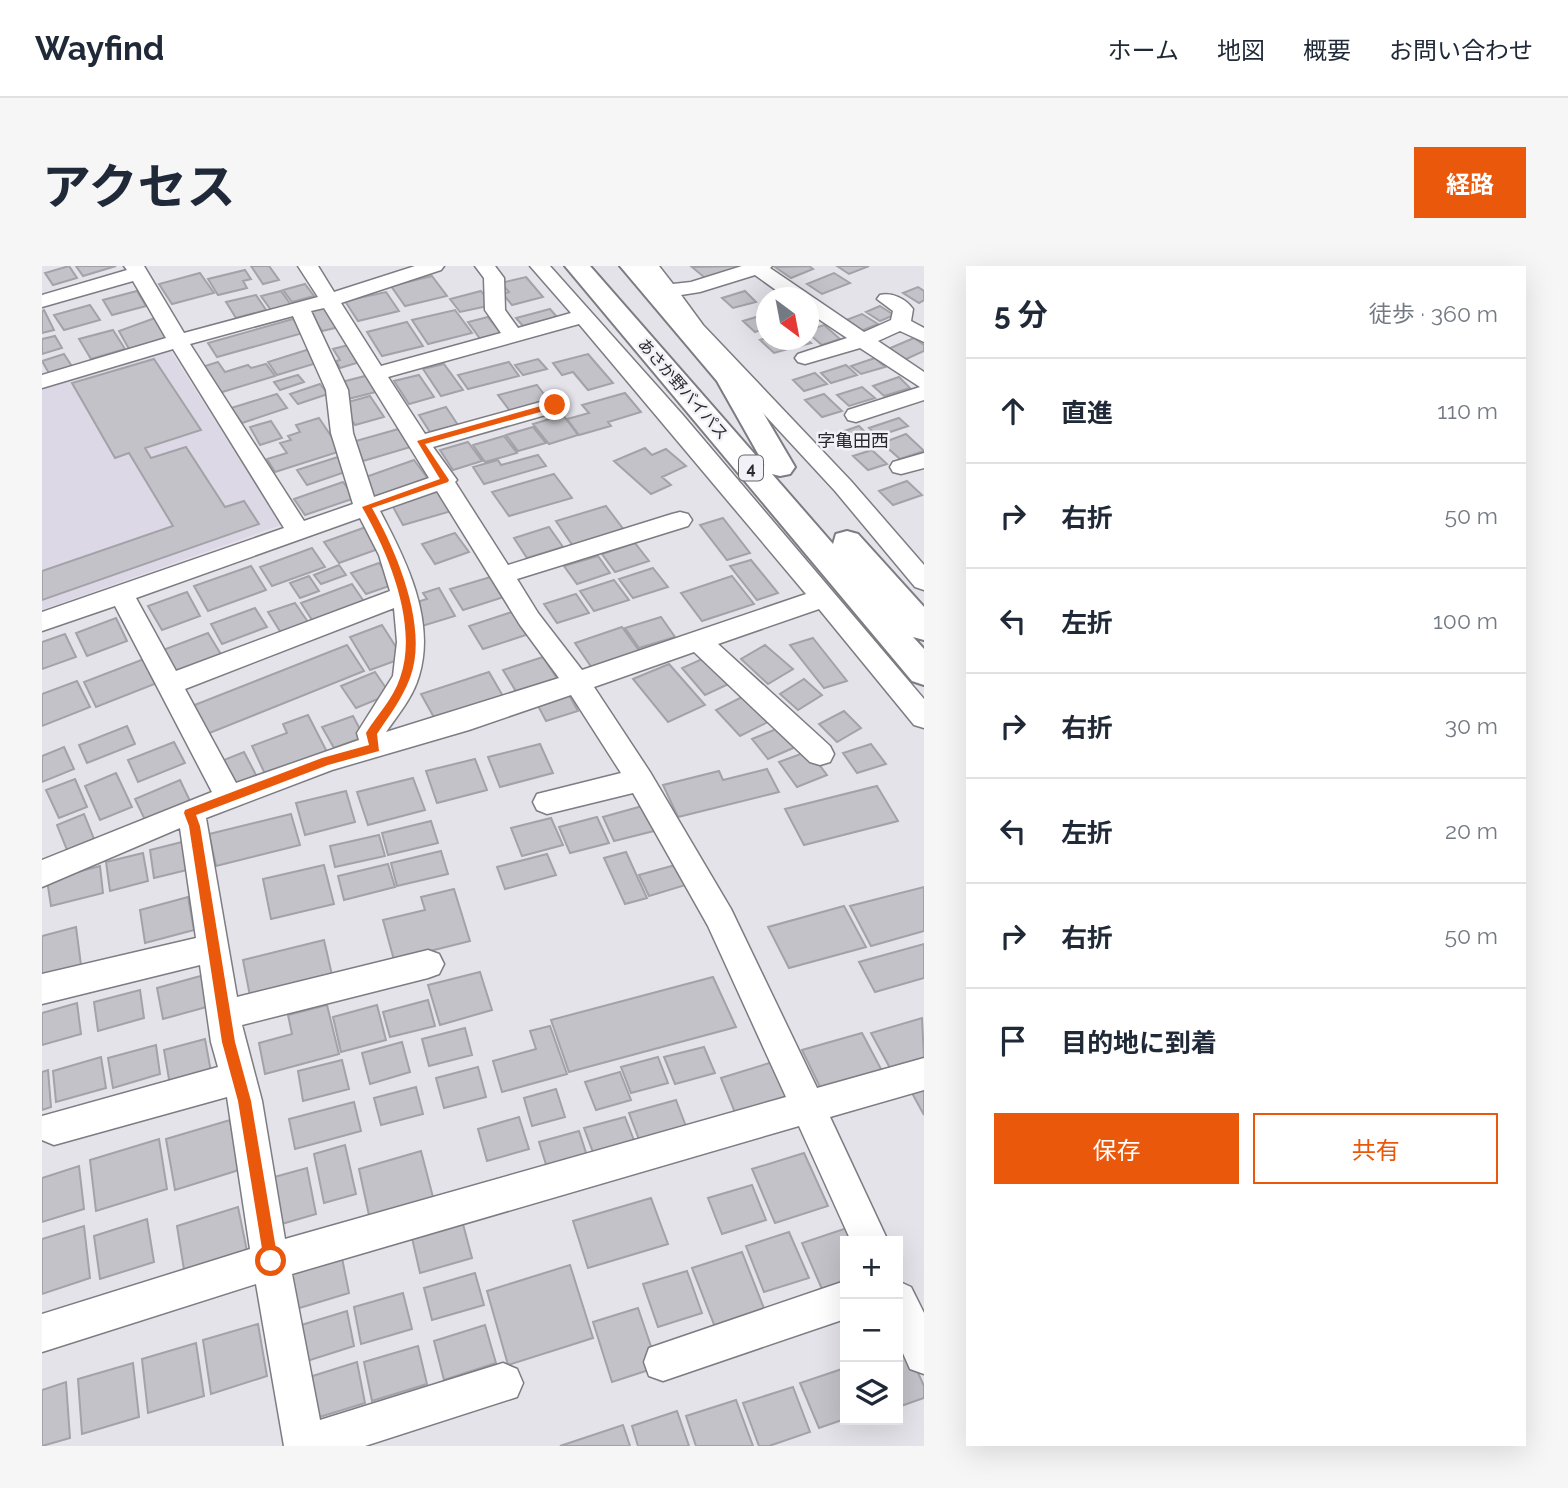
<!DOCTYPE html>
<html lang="ja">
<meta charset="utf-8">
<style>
body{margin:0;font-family:Raleway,"Noto Sans JP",sans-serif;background:#f6f6f7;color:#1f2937}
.controls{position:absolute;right:21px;bottom:21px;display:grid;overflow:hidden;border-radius:0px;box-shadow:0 7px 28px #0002}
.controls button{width:63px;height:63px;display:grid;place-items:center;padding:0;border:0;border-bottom:2px solid #e0e1e3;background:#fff;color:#1f2937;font:35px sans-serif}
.compass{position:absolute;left:714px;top:21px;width:63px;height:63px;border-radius:50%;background:#fff;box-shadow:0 7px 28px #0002;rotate:148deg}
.stop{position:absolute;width:21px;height:21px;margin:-16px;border:5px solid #ea580c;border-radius:50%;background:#fff}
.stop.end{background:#ea580c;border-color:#fff;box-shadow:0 2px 7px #0008}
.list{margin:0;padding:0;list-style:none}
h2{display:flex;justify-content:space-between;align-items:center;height:91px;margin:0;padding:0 28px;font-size:30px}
h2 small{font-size:23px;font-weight:400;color:#747a83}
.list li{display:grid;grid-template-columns:46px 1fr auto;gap:21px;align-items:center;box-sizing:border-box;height:105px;padding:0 28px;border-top:2px solid #e0e1e3}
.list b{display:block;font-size:26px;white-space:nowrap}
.list em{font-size:23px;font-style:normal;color:#747a83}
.actions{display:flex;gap:14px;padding:21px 28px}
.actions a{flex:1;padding:16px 0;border:2px solid #ea580c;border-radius:0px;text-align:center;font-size:24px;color:#ea580c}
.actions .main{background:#ea580c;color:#fff}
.icon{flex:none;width:38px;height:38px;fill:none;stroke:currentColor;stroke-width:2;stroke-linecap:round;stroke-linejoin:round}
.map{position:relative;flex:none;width:882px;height:1180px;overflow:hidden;border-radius:0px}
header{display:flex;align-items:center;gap:42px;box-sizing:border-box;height:98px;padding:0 35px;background:#fff;border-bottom:2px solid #e0e1e3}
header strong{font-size:33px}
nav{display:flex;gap:38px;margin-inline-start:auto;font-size:24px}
.intro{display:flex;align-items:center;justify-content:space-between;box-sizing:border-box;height:168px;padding:0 42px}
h1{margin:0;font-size:49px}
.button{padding:18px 32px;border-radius:0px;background:#ea580c;color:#fff;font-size:24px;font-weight:700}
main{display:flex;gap:42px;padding:0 42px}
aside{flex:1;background:#fff;border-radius:0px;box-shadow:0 7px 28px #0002}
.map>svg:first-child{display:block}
</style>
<header>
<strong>Wayfind</strong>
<nav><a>ホーム</a><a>地図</a><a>概要</a><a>お問い合わせ</a></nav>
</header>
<div class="intro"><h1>アクセス</h1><a class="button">経路</a></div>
<main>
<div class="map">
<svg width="882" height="1180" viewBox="0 0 882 1180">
<rect width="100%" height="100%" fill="#e5e3ea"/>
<path fill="#dcd8e6" d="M127,82L239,259L0,344V119Z"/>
<path fill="#c3c2c8" stroke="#a3a2a8" stroke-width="2" d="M27,0L35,12L11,19L3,7Z
M34,0H74L41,10Z
M209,0H227L237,14L221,18Z
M697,0L699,1L663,12L650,1Z
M767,0L771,3L749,12L733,1Z
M795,0H827L807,8Z
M203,4L209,13L201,15L205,22L176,29L166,13Z
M158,7L172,27L130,38L117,18Z
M792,7L808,17L780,28L765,18Z
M390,10L405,30L363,40L349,20Z
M484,11L501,31L470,39L461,28L467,26L459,17Z
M263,18L272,30L250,36L241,24Z
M876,21L882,25V34L877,37L861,27Z
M95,25L104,40L70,49L61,34Z
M239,25L249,39L229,44L219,30Z
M439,25L450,39L418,46L408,33Z
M703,25L714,36L691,42L680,32Z
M344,26L357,45L316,55L303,35Z
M214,29L224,44L194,52L184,36Z
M48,39L58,54L22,64L12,49Z
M838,40L852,49L838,55L824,46Z
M285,41L297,61L280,65L267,45Z
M508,43L515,51L481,60L474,52Z
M2,44L12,64L0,67V45Z
M413,44L430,67L386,78L370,54Z
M820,48L836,58L819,65L804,54Z
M721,49L724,52V62L713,66L701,55Z
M446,51L460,69L439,74L426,56Z
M113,52L125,72L87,83L77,65Z
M251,53L261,67L175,91L166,77Z
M365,56L381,80L340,90L325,66Z
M782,59L798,73L780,79L766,67V64Z
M71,64L83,83L49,93L37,73Z
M13,70L20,82L0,88V73Z
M724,72L736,74L746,83L732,87L718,74Z
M872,72L882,79V85L862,94L846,83Z
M741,74H765L769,77L751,82Z
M307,79L318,96L298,102L294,95L298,94L291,83Z
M268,83L278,96L235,109L226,96Z
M22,88L31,102L8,109L0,95Z
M546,88L571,117L546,124L531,106L520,109L511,97Z
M833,92L843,101L819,108L809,100Z
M112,93L159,164L103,182L109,192L144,181L183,241L202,235L217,258L0,334V305L131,260L87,187L73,192L30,117Z
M496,93L505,103L481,109L473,99Z
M176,96L183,106L206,99L209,102L224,98L233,110L177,127L160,101Z
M467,96L477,110L426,123L416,109Z
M402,98L421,124L399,130L381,103Z
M804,99L815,109L789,117L779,107Z
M773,107L785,118L762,125L751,114Z
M256,109L262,116L238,124L232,116Z
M327,109L338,125L306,133L296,117Z
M377,109L392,131L367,138L352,115Z
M857,111L868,122L842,130L831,120Z
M278,118L286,128L256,138L248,128Z
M495,119L507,135L468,145L456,129Z
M820,121L833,132L807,140L795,129Z
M583,127L599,146L566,156L569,160L537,169L525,153L547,147L540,139Z
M235,128L245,142L200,157L189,142Z
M782,128L800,145L780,151L763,134Z
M328,130L342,151L313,159L299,138Z
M404,141L416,159L388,166L377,149Z
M521,149L536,169L507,178L491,158Z
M277,152L299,185L233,206L225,193L245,187L238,177L249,174L246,170L258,166L254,159Z
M857,152L866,160L836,170L827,162Z
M229,155L240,172L218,179L208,161Z
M817,160L829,172L803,180L791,169Z
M491,161L504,177L476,185L464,169Z
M360,162L372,180L321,195L310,176Z
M864,168L882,185L858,193L840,177Z
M462,170L475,187L443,196L431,179Z
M426,176L440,195L411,204L398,184Z
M603,182L610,189L624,183L644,200L620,211L629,219L609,228L572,195Z
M830,184L845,198L826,204L811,190Z
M496,189L504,200L442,218L431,201L456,194L459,199Z
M299,190L309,204L265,219L255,204Z
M372,194L387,214L332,233L318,213Z
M512,208L530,232L467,250L450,226Z
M865,215L880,229L851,239L837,225Z
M301,216L313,232L263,249L252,233Z
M400,224L413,244L361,259L350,239Z
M564,240L582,264L531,280L514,255Z
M681,252L708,287L685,294L658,259Z
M324,261L339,282L297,297L282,276Z
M507,261L521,281L485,292L472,272Z
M413,267L427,286L393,298L380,278Z
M593,277L607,295L573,306L560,288Z
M270,282L283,301L230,320L218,301Z
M556,290L568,307L535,318L522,300Z
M709,294L736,327L715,334L688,300Z
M337,297L353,318L324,328L309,307Z
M297,299L304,309L279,318L272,309Z
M209,300L224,324L166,345L152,320Z
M611,302L626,321L591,332L577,313Z
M267,310L277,325L258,332L248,317Z
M452,310L465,330L421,344L408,323Z
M690,310L712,338L660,355L639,327Z
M572,314L587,334L552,345L538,325Z
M310,318L323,337L272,357L259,337Z
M397,322L413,350L380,360L375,336L385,333L381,327Z
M145,326L158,350L120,364L106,340Z
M534,328L547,347L515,357L502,338Z
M253,337L268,359L241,370L226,346Z
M213,342L225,361L180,378L169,358Z
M476,344L490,367L441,383L427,360Z
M619,351L633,371L597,382L583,362Z
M74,352L85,375L45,390L34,367Z
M340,359L361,392L328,404L308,371Z
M580,361L598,386L550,402L533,377Z
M166,367L180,390L134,408L121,384Z
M23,368L34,391L0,403V376Z
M771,372L805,415L782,422L748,379Z
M305,379L322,405L165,468L150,440Z
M723,379L751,403L726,418L699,393Z
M667,390L691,416L663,429L640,402Z
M501,391L516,414L475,427L461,404Z
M102,393L115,417L54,441L42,416Z
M627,398L663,439L626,456L591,413Z
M333,406L348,428L314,442L299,420Z
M447,406L462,432L394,455L379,428Z
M762,413L780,429L756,444L738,428Z
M35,415L48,441L0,460V428Z
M526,427L536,445L504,455L494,436Z
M708,427L732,453L698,470L674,444Z
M802,445L819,462L795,476L777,458Z
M266,449L285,486L223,508L210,480L245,467L241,458Z
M311,450L322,471L292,482L280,461Z
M85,460L93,478L45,497L37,479Z
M742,460L758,479L726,493L710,473Z
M132,476L143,497L96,516L86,494Z
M498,478L511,507L458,521L446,491Z
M829,478L844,498L815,507L801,487Z
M22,481L32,503L0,516V490Z
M767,485L785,509L755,521L737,496Z
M202,486L214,509L194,518L182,494Z
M433,493L445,524L395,537L384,505Z
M725,503L737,526L636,551L621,519L677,505L681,514Z
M74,507L90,541L58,554L43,520Z
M371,512L383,544L326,559L315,526Z
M33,513L45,541L17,552L4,524Z
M138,514L148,535L103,554L93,533Z
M835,520L856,555L762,579L743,543Z
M304,525L313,556L263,569L254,537Z
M604,539L616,564L572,575L561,551Z
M42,548L52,573L25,584L15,559Z
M249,548L258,579L174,600L167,568Z
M555,551L567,577L528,587L517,561Z
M509,552L521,579L480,590L469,562Z
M389,555L396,577L346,589L340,567Z
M337,569L343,590L293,601L288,580Z
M140,576L145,604L112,612L108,584Z
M399,585L406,608L355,620L349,597Z
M584,586L605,632L583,638L562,592Z
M101,587L106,615L68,625L64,596Z
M505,588L514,609L463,623L455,601Z
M346,598L353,621L302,634L296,610Z
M637,598L647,618L607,630L597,609Z
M282,599L292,638L229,653L221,613Z
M58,600L61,627L9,640L5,614Z
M882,621V665L829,680L808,640Z
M412,623L428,675L352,694L341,654L383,644L379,631Z
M146,631L152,664L103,677L98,644Z
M802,640L824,681L747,702L726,661Z
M34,661L39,699L0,710V670Z
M282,674L290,709L208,730L201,694Z
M882,678V712L833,726L817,696Z
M438,706L450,744L398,759L386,719Z
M162,709L168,740L121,753L115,722Z
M671,711L694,761L527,806L509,754Z
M98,724L102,752L56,765L52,736Z
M386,734L393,760L348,771L341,746Z
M35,737L39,768L0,779V747Z
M285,739L297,788L223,808L217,777L250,768L246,749Z
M335,739L344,774L299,786L291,751Z
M880,752L882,792L848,802L829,767Z
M508,760L525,808L460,826L451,795L494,783L488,765Z
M423,762L430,789L387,800L380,773Z
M820,767L840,805L779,823L760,784Z
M163,773L169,806L128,819L122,784Z
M360,776L368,806L328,818L320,787Z
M114,779L118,808L71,822L66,792Z
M662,781L673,807L633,818L622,791Z
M59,791L64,822L14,836L11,805Z
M616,791L626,817L589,827L579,801Z
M300,794L307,823L261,835L256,805Z
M734,795L752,832L694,849L679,812Z
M436,801L444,831L402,842L394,812Z
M6,804L9,841L0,844V806Z
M578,806L589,834L554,844L543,816Z
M374,821L381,848L339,859L332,832Z
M514,823L523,851L490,860L482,832Z
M882,823V849L870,827Z
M634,834L645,863L598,876L587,847Z
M312,836L319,865L253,883L247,853Z
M477,851L487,883L445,895L436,863Z
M583,851L593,877L552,889L542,862Z
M188,854L197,904L133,924L124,873Z
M537,865L546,893L506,905L497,876Z
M117,873L125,923L54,945L48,894Z
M303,879L314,928L282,937L272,888Z
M379,885L392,935L328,954L317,903Z
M762,887L786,940L733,957L710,903Z
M37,900L42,943L0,956V912Z
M265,902L274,948L233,960L225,913Z
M710,919L724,954L680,968L666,932Z
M609,932L626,978L546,1002L531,955Z
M196,941L206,990L143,1010L135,960Z
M105,953L112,996L58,1013L52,970Z
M421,958L430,992L378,1007L370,972Z
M814,959L822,975H803V1023L783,1030L760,977Z
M42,960L48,1012L0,1028V973Z
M747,966L767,1012L722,1026L704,980Z
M700,986L723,1045L673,1061L650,1002Z
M300,992L307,1027L251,1044L244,1008Z
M528,999L551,1072L466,1099L445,1025Z
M645,1005L660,1047L616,1061L601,1018Z
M433,1007L442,1039L390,1054L382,1022Z
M361,1027L370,1063L319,1078L312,1041Z
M596,1042L616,1101L570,1116L551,1056Z
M305,1045L312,1080L262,1096L256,1060Z
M216,1058L225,1110L169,1128L161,1074Z
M443,1059L454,1097L402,1114L392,1075Z
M859,1069L882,1120V1132L856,1141V1070Z
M154,1077L162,1130L106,1147L100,1093Z
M376,1080L385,1118L330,1135L322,1096Z
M315,1096L323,1137L268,1154L261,1113Z
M91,1097L97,1151L40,1168L36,1113Z
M803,1102V1153L777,1162L758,1117Z
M24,1116L28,1172L0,1180V1124Z
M751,1121L768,1166L727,1180H717L701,1137Z
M694,1134L711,1180H654L644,1150Z
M635,1145L647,1180H596L590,1160Z
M581,1159L588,1180H518Z"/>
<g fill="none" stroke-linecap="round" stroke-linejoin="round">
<defs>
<path id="minor" d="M82,0H102L142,67L276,31L256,0H276L292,26L373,0H402L399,4L299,37L339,100L459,67L443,44L442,12L433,0H453L462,12L463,44L476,62L529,47L488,0H508L640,148L882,433V462L872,459L777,343L676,378L788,480L792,488L788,496L778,499L768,496L652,386L552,421L608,506L689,643L775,822L882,792V824L788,851L846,975H809L757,860L250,1008L278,1154L461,1097L475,1103L481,1117L475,1131L323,1180H242L214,1018L0,1086V1048L208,983L185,831L12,879L0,874V850L176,801L169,776L158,699L0,738V708L154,672L138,562L0,621V594L170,526L73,340L0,365V346L242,262L131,83L0,122V109L124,72L91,15L0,41V29L85,4ZM282,42L387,212L332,231L311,167L306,124L269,45ZM251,50L284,124L289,167L311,238L262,255L148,78ZM537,58L764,328L540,404L496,347L475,313L646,260L650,254L646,248L638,246L630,248L466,299L413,216L415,214L391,181L521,144L524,139L521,134L513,132L383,168L346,111ZM395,225L478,359L517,412L344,466C356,449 371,431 377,410C394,354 364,294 338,245ZM318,252L337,289L348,325L134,405L94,332ZM352,342L355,376L351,410L315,467L317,474L194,517L143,423ZM529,429L579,507L495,528L491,536L495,544L505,548L591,527L666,660L744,831L243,973L220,835L200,759L386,712L397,708L402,698L397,688L386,684L195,731L164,552L290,504L427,464Z
M597,0H617L631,18L649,16L700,0H730L728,2L822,66L849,54L851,45L835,33L838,29C850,26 864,33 871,43L869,55L882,62V76L858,65L836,75L882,106V134L814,156L806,154L803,149L806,144L878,121L818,82L763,98L756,96L753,92L756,88L805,72L766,46V32H745L713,9L658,26L639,29L661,59L809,215L882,299V324L873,321L793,225L647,67Z
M882,187V202L859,208L851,206L848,201L851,196Z
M803,1015V1053L621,1115L607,1110L602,1096L607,1082Z
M856,1015L869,1021L882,1047V1108L868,1103L856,1076Z"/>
<path id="highway" d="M523,0H548L723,200L675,115L578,0H603L697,106L753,201L748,208L738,210L730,208L791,278L794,268L805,265L816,268L882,341V374L871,371L882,383V419L870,415Z"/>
</defs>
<use href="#minor" stroke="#7d7c82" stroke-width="3"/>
<use href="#highway" stroke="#7d7c82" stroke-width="4"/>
<use href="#minor" fill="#fff" fill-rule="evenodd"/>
<use href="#highway" fill="#fff" fill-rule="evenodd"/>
</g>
<path fill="#ea580c" d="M513,136L516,141L383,178L407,214L406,216L330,242C355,286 387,362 368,412C360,433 347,450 335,468L337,485L286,499L154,549L158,560L193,776L209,835L236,995L229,1002L222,995L196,835L180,776L147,560L142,547L143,544L280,492L327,479L324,467C335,449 351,433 358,412C377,359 346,286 320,241L398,213L375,175Z"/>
<g text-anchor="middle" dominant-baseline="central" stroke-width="5" stroke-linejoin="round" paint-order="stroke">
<g font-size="16" fill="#2b2a2c" stroke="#f2f1f7">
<text transform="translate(641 123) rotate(49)">あさか野バイパス</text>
</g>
<rect fill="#f2f1f7" stroke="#676669" stroke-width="2" x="697" y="189.5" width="24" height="25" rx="5"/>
<g font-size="16" font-weight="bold" fill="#2b2a2c">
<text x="709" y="202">4</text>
</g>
<g font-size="18" fill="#2b2a2c" stroke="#f2f1f7">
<text x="811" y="174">字亀田西</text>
</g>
</g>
</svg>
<div class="controls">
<button>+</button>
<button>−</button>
<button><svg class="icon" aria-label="layers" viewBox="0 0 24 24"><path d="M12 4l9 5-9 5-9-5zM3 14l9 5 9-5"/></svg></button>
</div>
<svg class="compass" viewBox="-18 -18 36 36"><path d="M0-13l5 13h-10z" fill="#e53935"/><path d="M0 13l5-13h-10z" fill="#747a83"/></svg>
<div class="stop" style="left:229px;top:995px"></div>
<div class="stop end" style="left:513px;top:139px"></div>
</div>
<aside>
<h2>5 分<small>徒歩 · 360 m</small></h2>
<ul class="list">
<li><svg class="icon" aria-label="ahead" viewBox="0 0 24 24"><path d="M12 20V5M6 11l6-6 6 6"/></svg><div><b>直進</b></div><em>110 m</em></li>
<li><svg class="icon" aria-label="right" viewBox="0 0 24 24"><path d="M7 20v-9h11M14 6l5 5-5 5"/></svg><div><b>右折</b></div><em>50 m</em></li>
<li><svg class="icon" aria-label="left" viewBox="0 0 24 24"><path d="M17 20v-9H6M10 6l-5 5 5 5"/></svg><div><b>左折</b></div><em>100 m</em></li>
<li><svg class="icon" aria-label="right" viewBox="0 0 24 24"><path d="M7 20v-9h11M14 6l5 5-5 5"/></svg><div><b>右折</b></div><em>30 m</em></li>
<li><svg class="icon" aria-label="left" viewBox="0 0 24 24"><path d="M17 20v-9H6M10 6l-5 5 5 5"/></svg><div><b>左折</b></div><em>20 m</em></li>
<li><svg class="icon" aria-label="right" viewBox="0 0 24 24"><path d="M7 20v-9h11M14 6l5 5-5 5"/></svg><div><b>右折</b></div><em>50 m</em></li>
<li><svg class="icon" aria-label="arrive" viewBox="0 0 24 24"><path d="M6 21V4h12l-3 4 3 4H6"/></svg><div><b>目的地に到着</b></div></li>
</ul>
<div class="actions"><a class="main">保存</a><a>共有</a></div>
</aside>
</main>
